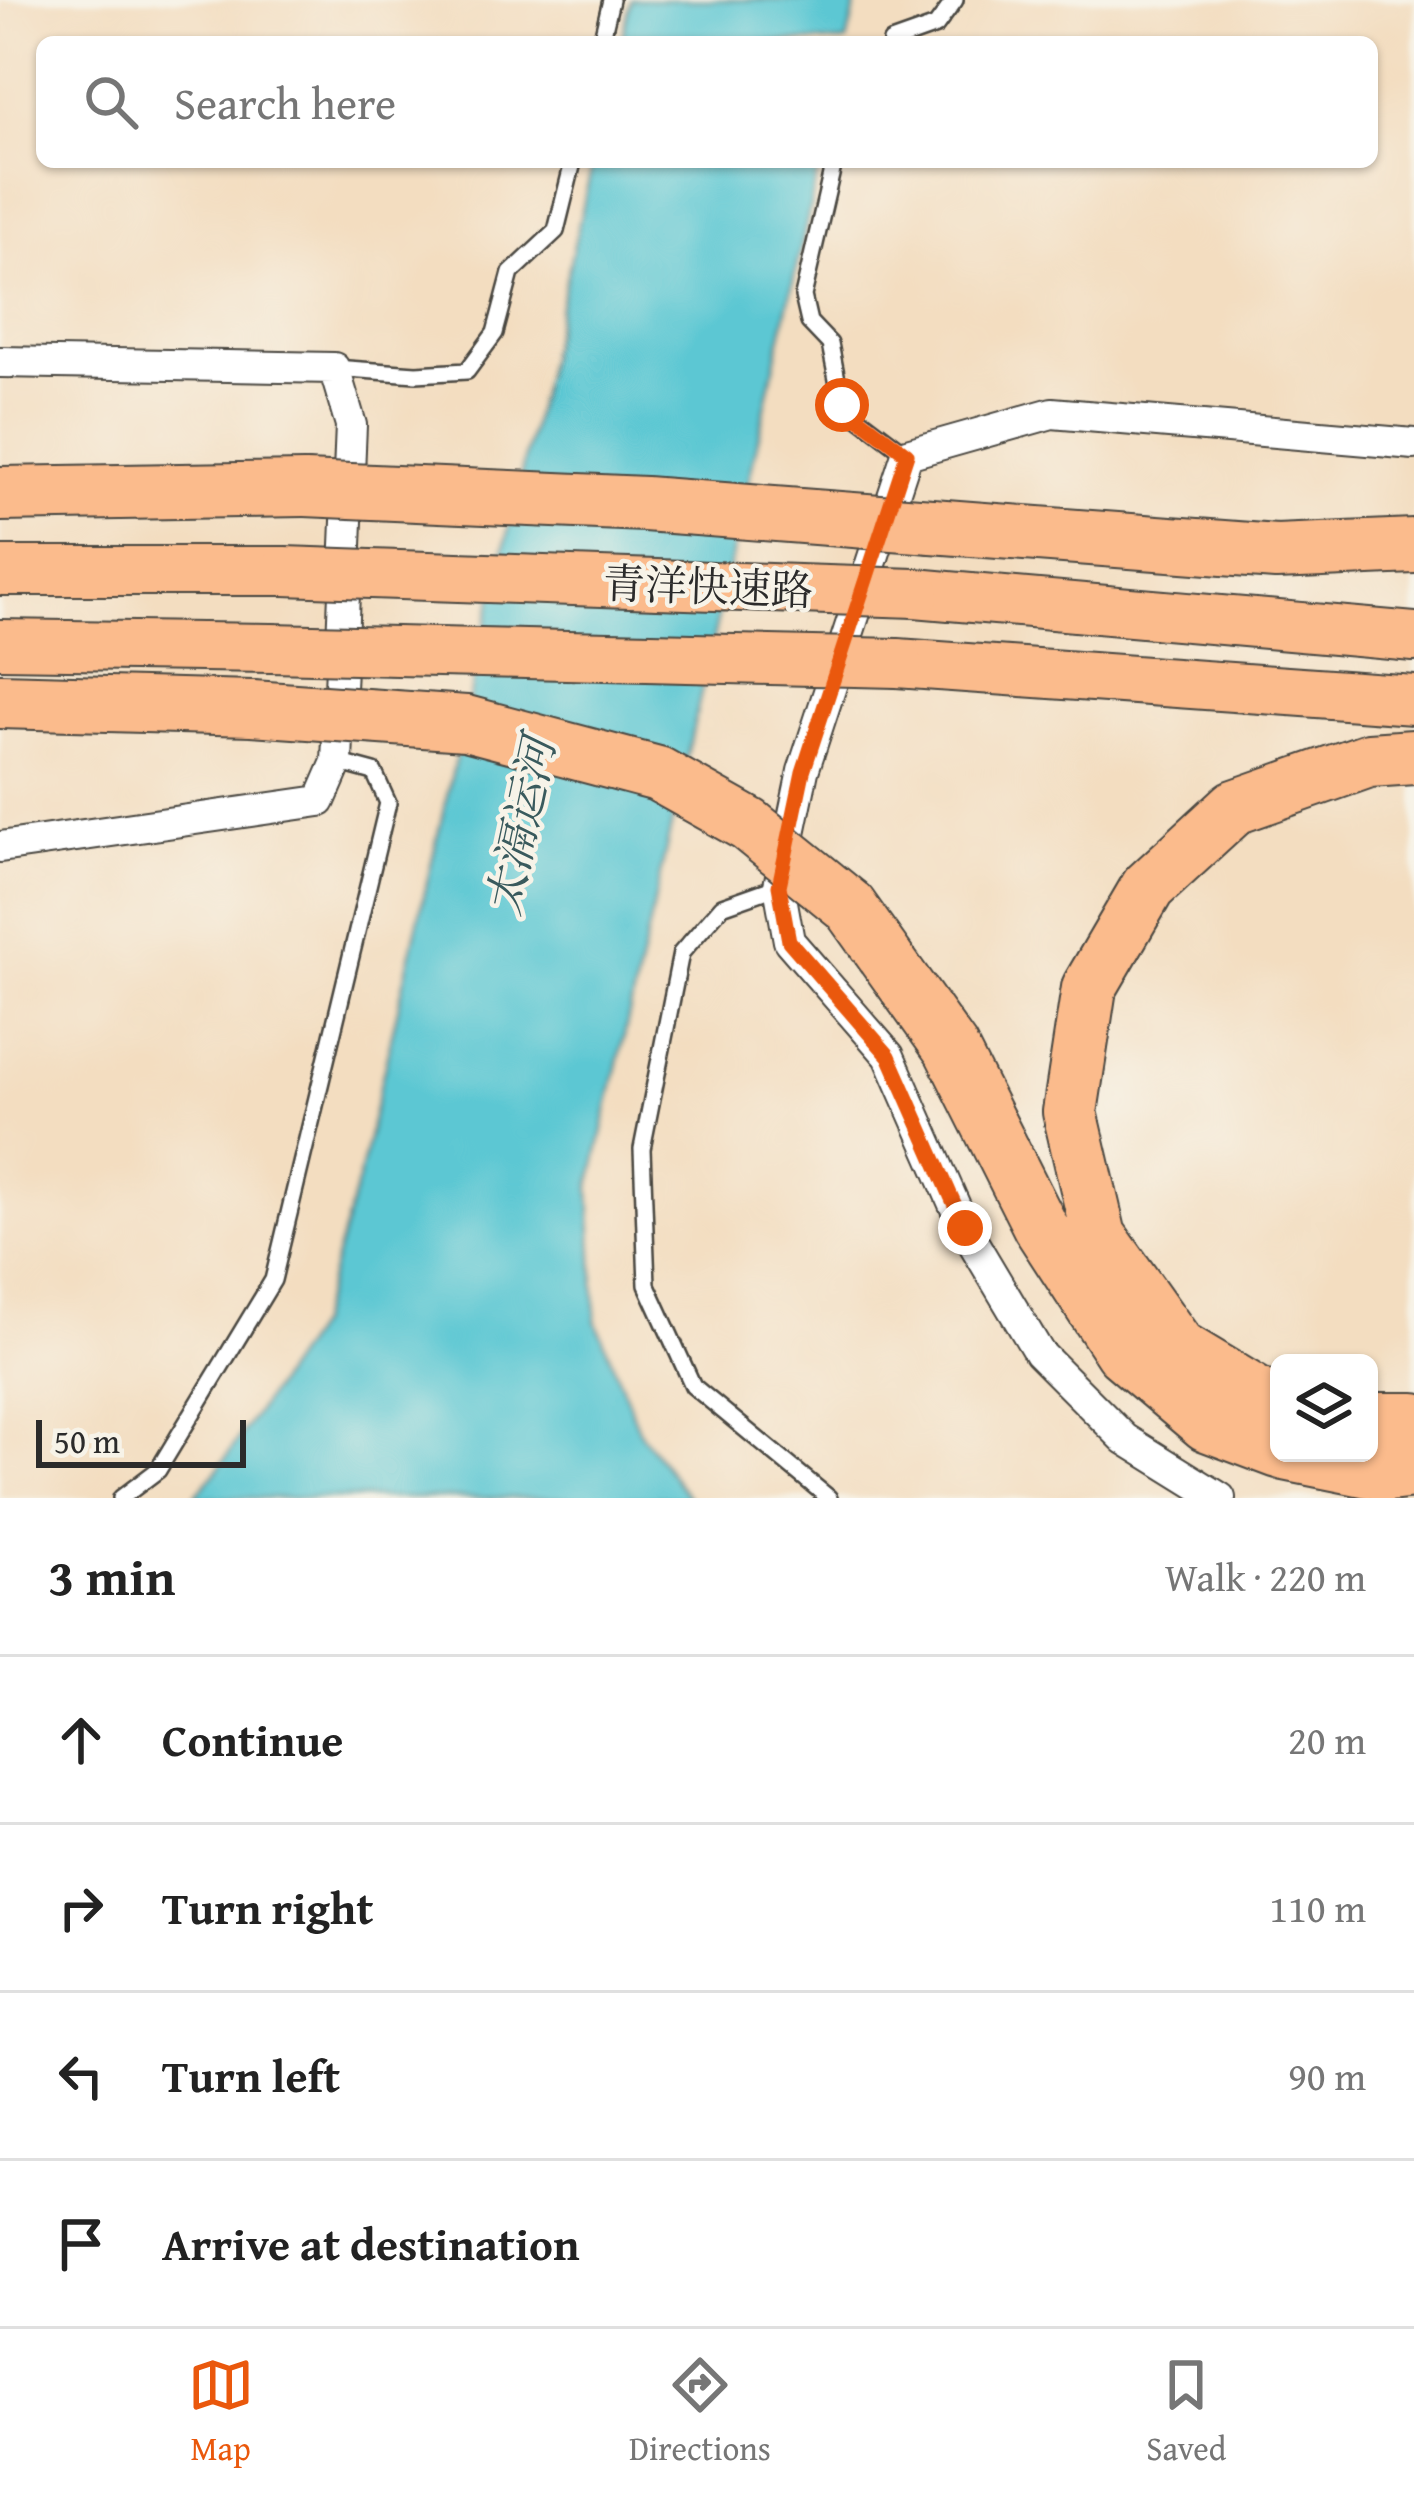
<!DOCTYPE html>
<meta charset="utf-8">
<style>
body{margin:0;font-family:"Gentium Book Plus","Noto Serif SC",serif;background:#f6f6f6;color:#222}
.controls{position:absolute;right:36px;bottom:36px;display:grid;overflow:hidden;border-radius:18px;box-shadow:0 3px 9px #0004}
.controls button{width:108px;height:108px;display:grid;place-items:center;padding:0;border:0;border-bottom:3px solid #e0e0e0;background:#fff;color:#222;font:60px sans-serif}
.scale{position:absolute;left:36px;bottom:30px;width:210px;box-sizing:border-box;padding-left:12px;border:6px solid #2b2b2b;border-top:0;font-size:33px;line-height:42px;white-space:nowrap;color:#2b2b2b;-webkit-text-stroke:9px #f7f3e8;paint-order:stroke}
.stop{position:absolute;width:36px;height:36px;margin:-27px;border:9px solid #ea580c;border-radius:50%;background:#fff}
.stop.end{background:#ea580c;border-color:#fff;box-shadow:0 3px 12px #0008}
.list{margin:0;padding:0;list-style:none}
h2{display:flex;justify-content:space-between;align-items:center;height:156px;margin:0;padding:0 48px;font-size:51px}
h2 small{font-size:39px;font-weight:400;color:#767676}
.list li{display:grid;grid-template-columns:78px 1fr auto;gap:36px;align-items:center;box-sizing:border-box;height:168px;padding:0 48px;border-top:3px solid #e0e0e0}
.list b{display:block;font-size:45px;white-space:nowrap}
.list em{font-size:39px;font-style:normal;color:#767676}
.icon{flex:none;width:66px;height:66px;fill:none;stroke:currentColor;stroke-width:2;stroke-linecap:round;stroke-linejoin:round}
.map{position:relative;flex:none;width:1414px;height:1498px;overflow:hidden}
.search{position:absolute;background:#fff;box-shadow:0 3px 9px #0004;left:36px;right:36px;top:36px;height:132px;display:flex;align-items:center;gap:30px;box-sizing:border-box;padding:0 42px;border-radius:18px;color:#767676;font-size:45px}
.sheet{height:828px;background:#fff}
nav{display:flex;justify-content:space-around;align-items:center;box-sizing:border-box;height:168px;border-top:3px solid #e0e0e0;background:#fff;font-size:33px;color:#767676}
nav a{display:grid;justify-items:center;gap:6px}
nav .on{color:#ea580c}
.map>svg:first-child{display:block}
</style>
<div class="map">
<svg width="1414" height="1498" viewBox="0 0 1414 1498">
<rect width="100%" height="100%" fill="#f7f3e8"/>
<filter id="ink" filterUnits="userSpaceOnUse"><feTurbulence type="fractalNoise" baseFrequency=".00833" numOctaves="2"/><feDisplacementMap in="SourceGraphic" scale="24" xChannelSelector="R" yChannelSelector="G"/><feConvolveMatrix kernelMatrix="1 2 1 2 8 2 1 2 1" color-interpolation-filters="sRGB"/></filter>
<filter id="wash" filterUnits="userSpaceOnUse"><feTurbulence type="fractalNoise" baseFrequency=".004" numOctaves="4" result="noise"/><feDisplacementMap in="SourceGraphic" scale="48" xChannelSelector="R" yChannelSelector="G"/><feGaussianBlur stdDeviation="2.7" result="paint"/><feColorMatrix in="noise" values="0 0 0 0 0 0 0 0 0 0 0 0 0 0 0 0 0 1.4 0 .05"/><feComposite in="paint" operator="in"/></filter>
<g filter="url(#wash)">
<rect width="100%" height="100%" fill="#f3ddc0"/>
<path fill="#5bc7d3" stroke="#43797f" stroke-width="3" d="M631,0H857L847,42H621Z
M593,162H820L590,1188L596,1321L641,1434L689,1498H193L216,1472L316,1325L359,1177Z"/>
</g>
<g filter="url(#ink)">
<g fill="none" stroke-linecap="round" stroke-linejoin="round">
<defs>
<path id="service" d="M601,42L611,0
M891,42L936,26L955,0
M834,162L803,296L809,322L830,344L842,405L907,454
M334,368L416,374L467,371L495,333L511,273L556,231L573,162
M779,886L722,906L681,953L642,1149L647,1285L693,1386L829,1498
M121,1498L158,1470L273,1280L388,803L374,772L337,762"/>
<path id="minor" d="M0,362L334,368L351,425L337,762L320,801L0,847
M1220,1498L1125,1439L1039,1353L965,1229L889,1056L789,941L779,886L803,771L907,454L1052,413L1414,444"/>
<path id="trunk" d="M0,571H284
M915,593L1414,637
M0,644L271,648
M897,663L1414,700"/>
<path id="motorway" d="M0,494L305,489
M932,526L1276,552L1414,546
M0,701L252,708
M849,906L951,1049L1040,1226L1122,1352L1207,1424L1279,1451
M1279,1408L1178,1347L1099,1236L1070,1112L1089,988L1148,887L1235,807L1369,760L1414,757
M1369,1420H1414
M1285,1453L1389,1474L1414,1471"/>
</defs>
<use href="#service" stroke="#494641" stroke-width="20"/>
<use href="#minor" stroke="#494641" stroke-width="34"/>
<use href="#trunk" stroke="#494641" stroke-width="52"/>
<use href="#motorway" stroke="#494641" stroke-width="58"/>
<use href="#service" stroke="#fff" stroke-width="15"/>
<use href="#minor" stroke="#fff" stroke-width="30"/>
<use href="#trunk" stroke="#fbbb8c" stroke-width="48"/>
<use href="#motorway" stroke="#fbbb8c" stroke-width="54"/>
<defs>
<path id="trunk-bridge" d="M284,571L915,593
M271,648L897,663"/>
<path id="motorway-bridge" d="M305,489L645,504L932,526
M252,708L466,723L658,774L749,825L849,906"/>
</defs>
<use href="#trunk-bridge" stroke="#494641" stroke-width="52" stroke-linecap="butt"/>
<use href="#motorway-bridge" stroke="#494641" stroke-width="58" stroke-linecap="butt"/>
<use href="#trunk-bridge" stroke="#fbbb8c" stroke-width="48"/>
<use href="#motorway-bridge" stroke="#fbbb8c" stroke-width="54"/>
</g>
</g>
<g fill="none" stroke-linecap="round" stroke-linejoin="round" filter="url(#ink)">
<path stroke="#ea580c" stroke-width="15" d="M842,405L907,454L803,772L779,886L789,941L889,1056L965,1228"/>
</g>
<g text-anchor="middle" dominant-baseline="central" stroke-width="9" stroke-linejoin="round" paint-order="stroke">
<g font-size="42" fill="#2b2b2b" stroke="#f7f3e8">
<text transform="translate(708 586) rotate(2)">青洋快速路</text>
</g>
<g font-size="45" font-style="italic" fill="#395a5d" stroke="#f7f3e8">
<text transform="translate(520 826) rotate(-78)">太滆运河</text>
</g>
</g>
</svg>
<div class="controls">
<button><svg class="icon" aria-label="layers" viewBox="0 0 24 24"><path d="M12 4l9 5-9 5-9-5zM3 14l9 5 9-5"/></svg></button>
</div>
<div class="scale">50 m</div>
<div class="stop" style="left:842px;top:405px"></div>
<div class="stop end" style="left:965px;top:1228px"></div>
<div class="search"><svg class="icon" aria-label="search" viewBox="0 0 24 24"><circle cx="10" cy="10" r="6"/><path d="M15 15l6 6"/></svg>Search here</div>
</div>
<section class="sheet">
<h2>3 min<small>Walk · 220 m</small></h2>
<ul class="list">
<li><svg class="icon" aria-label="ahead" viewBox="0 0 24 24"><path d="M12 20V5M6 11l6-6 6 6"/></svg><div><b>Continue</b></div><em>20 m</em></li>
<li><svg class="icon" aria-label="right" viewBox="0 0 24 24"><path d="M7 20v-9h11M14 6l5 5-5 5"/></svg><div><b>Turn right</b></div><em>110 m</em></li>
<li><svg class="icon" aria-label="left" viewBox="0 0 24 24"><path d="M17 20v-9H6M10 6l-5 5 5 5"/></svg><div><b>Turn left</b></div><em>90 m</em></li>
<li><svg class="icon" aria-label="arrive" viewBox="0 0 24 24"><path d="M6 21V4h12l-3 4 3 4H6"/></svg><div><b>Arrive at destination</b></div></li>
</ul>
</section>
<nav>
<a class="on"><svg class="icon" aria-label="map" viewBox="0 0 24 24"><path d="M3 6l6-2 6 2 6-2v14l-6 2-6-2-6 2zM9 4v14M15 6v14"/></svg>Map</a>
<a><svg class="icon" aria-label="directions" viewBox="0 0 24 24"><path d="M12 3l9 9-9 9-9-9zM9 14v-3h6M13 9l2 2-2 2"/></svg>Directions</a>
<a><svg class="icon" aria-label="saved" viewBox="0 0 24 24"><path d="M7 4h10v16l-5-4-5 4z"/></svg>Saved</a>
</nav>
